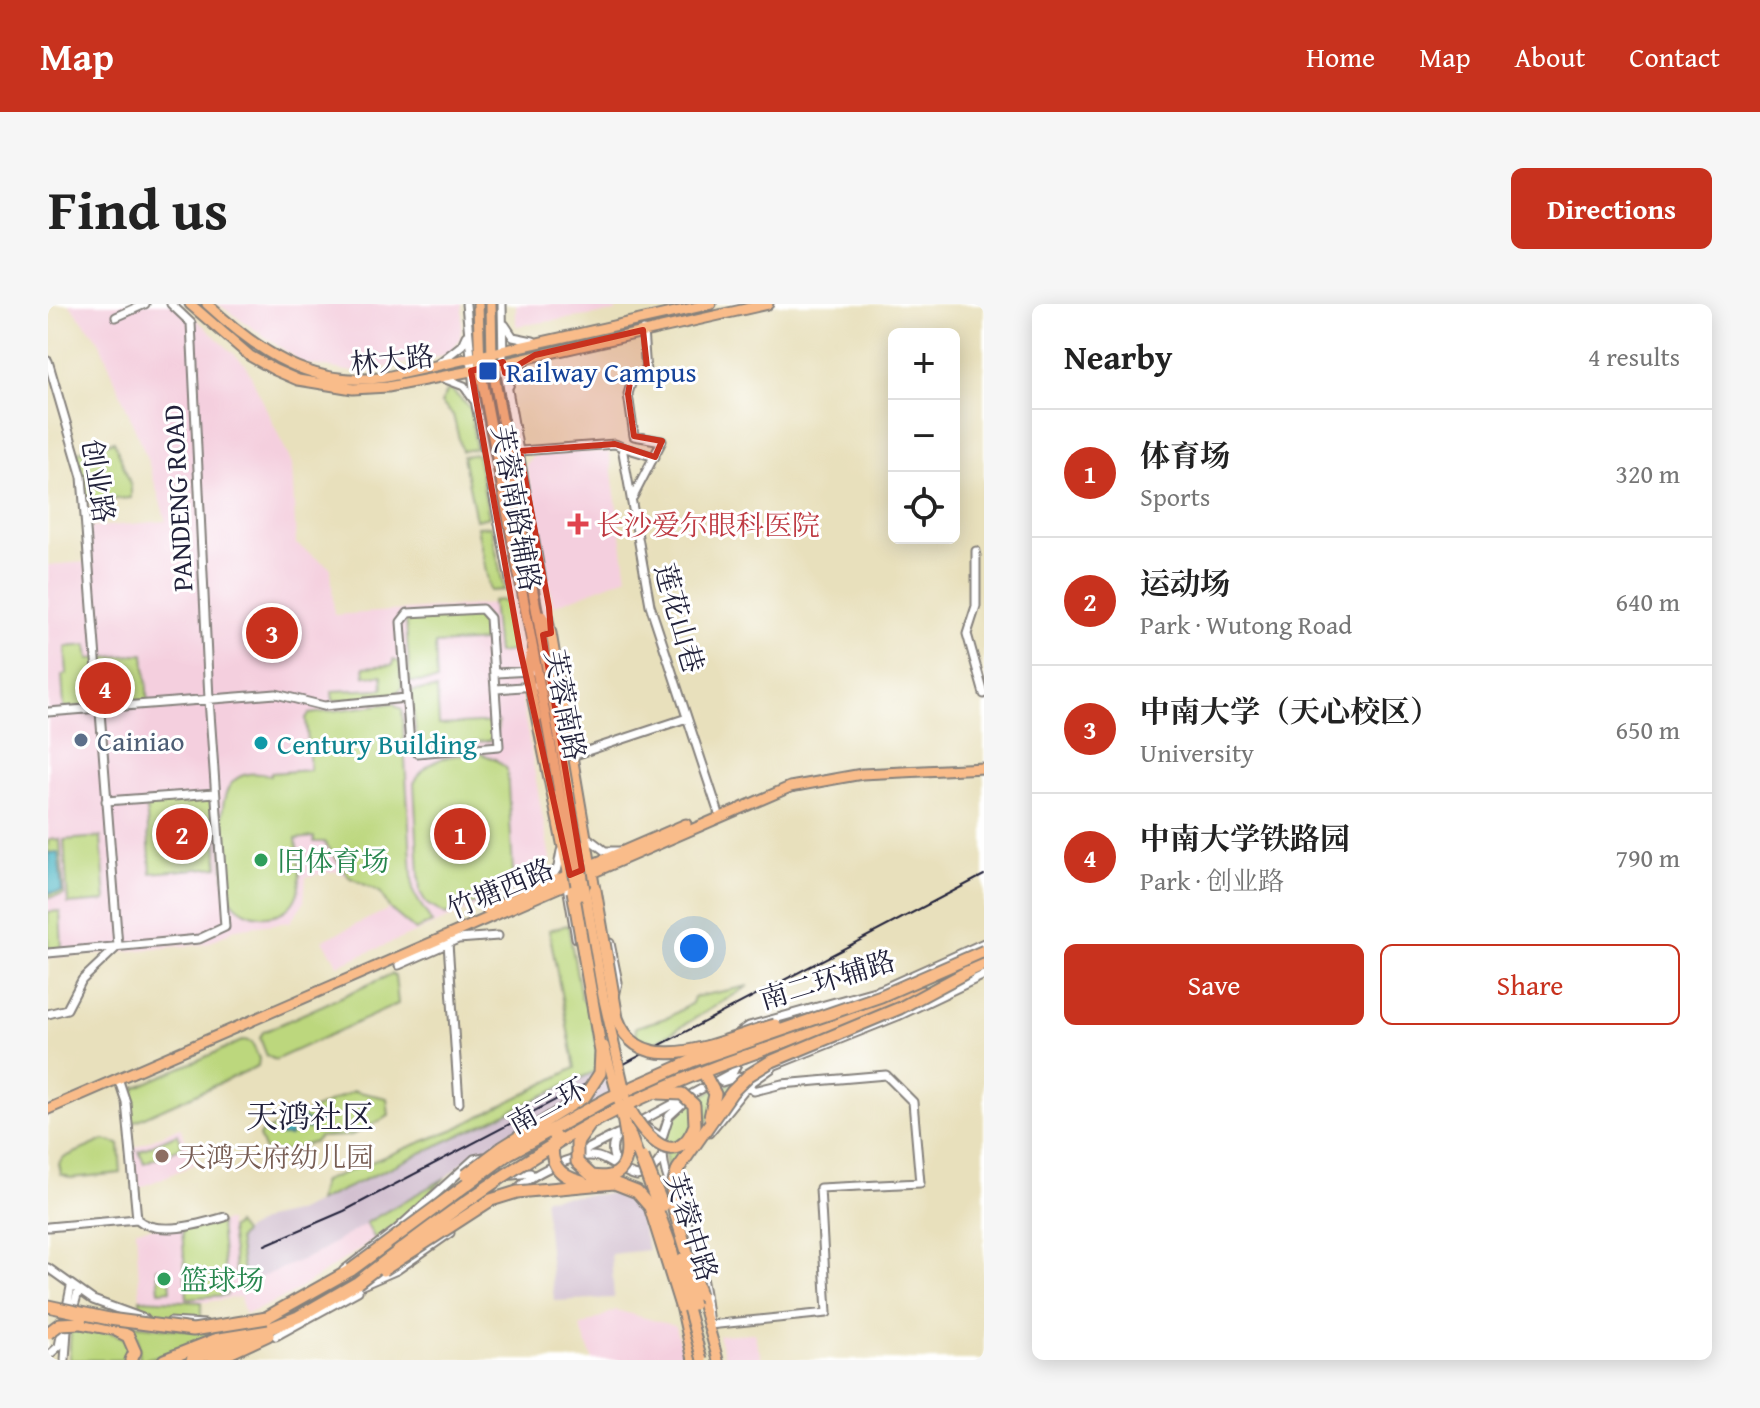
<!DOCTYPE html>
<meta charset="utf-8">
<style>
body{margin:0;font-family:"Gentium Book Plus","Noto Serif SC",serif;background:#f6f6f6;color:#222}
.controls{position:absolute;right:24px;top:24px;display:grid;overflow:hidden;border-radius:12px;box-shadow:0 4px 20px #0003}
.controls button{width:72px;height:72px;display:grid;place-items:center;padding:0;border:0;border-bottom:2px solid #e0e0e0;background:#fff;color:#222;font:40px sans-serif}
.you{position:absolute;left:646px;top:644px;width:28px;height:28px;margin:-20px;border:6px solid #fff;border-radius:50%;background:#1a73e8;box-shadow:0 0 0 12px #1a73e833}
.badge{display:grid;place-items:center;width:52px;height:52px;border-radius:50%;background:#c8321e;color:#fff;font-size:26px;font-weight:700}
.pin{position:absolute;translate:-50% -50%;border:4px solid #fff;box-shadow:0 2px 8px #0006}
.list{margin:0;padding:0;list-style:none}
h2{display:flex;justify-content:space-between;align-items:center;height:104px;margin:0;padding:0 32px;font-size:34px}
h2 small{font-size:26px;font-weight:400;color:#767676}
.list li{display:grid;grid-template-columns:52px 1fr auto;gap:24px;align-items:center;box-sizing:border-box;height:128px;padding:0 32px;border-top:2px solid #e0e0e0}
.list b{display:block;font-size:30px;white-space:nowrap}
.list p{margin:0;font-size:26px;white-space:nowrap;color:#767676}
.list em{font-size:26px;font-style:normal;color:#767676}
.actions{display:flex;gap:16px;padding:24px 32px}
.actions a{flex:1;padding:18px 0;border:2px solid #c8321e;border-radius:12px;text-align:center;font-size:28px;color:#c8321e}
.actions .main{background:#c8321e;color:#fff}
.icon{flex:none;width:44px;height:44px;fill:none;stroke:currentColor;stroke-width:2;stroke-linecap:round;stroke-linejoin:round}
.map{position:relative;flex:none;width:936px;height:1056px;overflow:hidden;border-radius:12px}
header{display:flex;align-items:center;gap:48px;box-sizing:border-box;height:112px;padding:0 40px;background:#c8321e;color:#fff}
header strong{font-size:38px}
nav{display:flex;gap:44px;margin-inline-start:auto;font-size:28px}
.intro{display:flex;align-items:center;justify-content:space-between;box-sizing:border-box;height:192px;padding:0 48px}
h1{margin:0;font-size:56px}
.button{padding:20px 36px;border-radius:12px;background:#c8321e;color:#fff;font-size:28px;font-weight:700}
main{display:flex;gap:48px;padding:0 48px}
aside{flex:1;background:#fff;border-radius:12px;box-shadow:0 4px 20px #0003}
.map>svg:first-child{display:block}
</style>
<header>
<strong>Map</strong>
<nav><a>Home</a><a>Map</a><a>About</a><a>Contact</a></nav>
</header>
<div class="intro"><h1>Find us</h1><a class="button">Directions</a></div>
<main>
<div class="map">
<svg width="936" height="1056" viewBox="0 0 936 1056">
<rect width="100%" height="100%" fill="#fff"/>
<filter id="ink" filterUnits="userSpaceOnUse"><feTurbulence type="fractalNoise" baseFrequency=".0125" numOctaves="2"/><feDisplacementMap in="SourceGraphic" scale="16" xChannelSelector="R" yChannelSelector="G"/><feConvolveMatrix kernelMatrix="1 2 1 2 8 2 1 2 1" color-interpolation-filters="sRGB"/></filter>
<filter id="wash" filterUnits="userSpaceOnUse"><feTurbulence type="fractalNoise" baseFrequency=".006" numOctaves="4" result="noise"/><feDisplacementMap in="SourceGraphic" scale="32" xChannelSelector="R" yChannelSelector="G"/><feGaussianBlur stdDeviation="1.8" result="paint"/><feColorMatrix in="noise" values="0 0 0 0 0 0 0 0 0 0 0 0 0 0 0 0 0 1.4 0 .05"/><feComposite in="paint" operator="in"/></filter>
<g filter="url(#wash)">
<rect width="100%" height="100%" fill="#e8e0bc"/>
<path fill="#f4cfde" d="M21,0H132L198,61L244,160L248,240L283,264L286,311L445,300L449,349L465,347L502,554L497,574L290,661L275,636L341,605L332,588L288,567L258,573L256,598L242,618L187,625L159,640L0,654V261L39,258L37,224L118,217L99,154L51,37Z
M170,0H414V18L412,35L401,50L311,69L255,59Z
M468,0H567L568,8L468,22Z
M527,147L561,148L579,273L505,302L478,161L485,152Z
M132,823L147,860L87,886L83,845Z
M180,917L188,974L263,952L318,919L327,935L242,991L197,1011L192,993L158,998L92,995L88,925Z
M568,1006L627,1022L637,1056H545L532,1023Z
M706,1029L714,1056H678L670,1031Z"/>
<path fill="#d0bdce" d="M559,762L566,790L440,847L427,848L397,874L263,952L209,975L196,974L190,935L198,926L218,915L246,909Z
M569,889L588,901L600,946L563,950L566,994L506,997L496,894Z"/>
<path fill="#bcd77d" stroke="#6f7c5c" stroke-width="2" d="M401,84L422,104L428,145L414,147L405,111L393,99Z
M66,137L83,182V194L39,197L29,148Z
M429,150L441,213L428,216L415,152Z
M443,222L456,286L442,287L429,223Z
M457,296L465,347L449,349L444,297Z
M429,307L439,315L441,337L387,340L389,377L362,378L358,317L362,311Z
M39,341L41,355L96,350L100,397L16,404L14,371L19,370L17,343Z
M345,356L352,358L354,384L347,391L285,397L284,387L335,385L334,371L317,372L316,363L345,361Z
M389,385L391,421L450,418L448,436L374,444L369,439L363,387Z
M345,399L354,406L365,588L384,619L367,626L342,605L332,588L301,573L276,538H266V533L248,535C250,553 255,574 249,591C239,619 198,618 183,595C175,582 176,562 175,546C173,512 168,457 223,472V469L262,466L258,414L261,410Z
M431,449L447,455L459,465L466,584L398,611L379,600L372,588L366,479C380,452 404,451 431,449Z
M165,492L170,563L103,569L98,497Z
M53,533L58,597L20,600L16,536Z
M12,535L16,591L0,593V536Z
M12,607L14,644L0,645V608Z
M520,621L533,693L542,706L549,743L548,767L269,898L275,877L409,824L527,764L501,626Z
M344,670L347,672L350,700L227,756L219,752L212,734L215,728Z
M701,682L599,743L587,736L588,723L621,713L644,699L646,693Z
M196,736L204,738L211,755L210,762L83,819L82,786Z
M688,777L621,871C605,812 640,796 688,777Z
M306,787L339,794L341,812L302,832L271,833L267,838L227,850L217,847L211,832L213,829Z
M129,830L134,843L96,859L91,847Z
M56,836L71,840L73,869L23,874L13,870L11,860L15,854Z
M397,874L354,915L327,935L318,919Z
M172,919L179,991L139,994L134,925Z
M188,920L195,929L190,935L196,974H188L182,925Z
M121,963L123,986L111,987L109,964Z
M92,995L153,998V1016L93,1011Z
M73,1020L165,1028L180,1026L121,1050L92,1056L89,1032Z
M23,1021L51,1024L82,1036L81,1056H21Z"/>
<path fill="#46b4c2" stroke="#346b7e" stroke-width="2" d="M10,548L14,588L0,589V549Z
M274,809L280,812L264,825L245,824L242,832H233V824L244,823L256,814L258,818Z"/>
</g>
<g filter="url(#ink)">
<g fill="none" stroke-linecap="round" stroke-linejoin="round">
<defs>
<path id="minor" d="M418,0L427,96L479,364
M454,0L455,58L503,327
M68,13L97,0
M457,21L465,33L485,37
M0,57L34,173L70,642L34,676L19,705L0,710
M391,59L414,41L418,32
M395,74L416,82L426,96
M461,82L466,67L481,55
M472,147L567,140L574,143
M607,153L574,143L602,301L670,507
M470,189L471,158
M585,193L614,137L586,132L580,90L585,73L598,69L595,26
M928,247V302L919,330L936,390
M434,305L442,314L451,442L369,449L362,441L353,318L360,309Z
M448,369L483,367
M449,385L487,382
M0,408L228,390L276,402L358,394
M524,452L639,414
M58,497L167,489
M540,534L557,547H572
M518,576L528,634
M500,579L510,563L513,547
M531,588L551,706
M400,639L411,799
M562,639L570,678L567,693
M0,649L151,635L177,623L161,395L143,19L123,0
M351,661L410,635L450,632
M548,702L559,744
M691,729L701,722L834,685L936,639
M720,764L850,712L936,671
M70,774L78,798L89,915
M674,778L701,770
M584,822L685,768L689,760L686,739
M596,822L610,831L614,841
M661,829L700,781L724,764
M613,837L621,812L635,799
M615,849C616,879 633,899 642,927C652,958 658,989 661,1021L779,1009L772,884L872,879L865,798L838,771L734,780L706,787L700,781
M530,850L569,830
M570,862C561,848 563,835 577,825
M467,888C480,871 528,847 550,853C564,857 574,869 589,872L603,868L614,853
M0,923L89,915C109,933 153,920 177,913
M0,964L45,996L97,1015
M296,966L348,926L426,855L436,853L456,872L482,869
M303,986L349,966L402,929
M122,1018L157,1020
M228,1032L310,987
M0,1052L11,1042L23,983
M17,1056L19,1026L30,988"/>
<path id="major" d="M142,0L202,52L227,66L250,76L305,85L340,83L423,67L720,0
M159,0C211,48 264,85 338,73L663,0
M430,0L432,64L498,415
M443,0L444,60L508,415
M494,312L503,329L547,586
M483,349L479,367L522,578
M439,606L638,520
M0,805L742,483L814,470L936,464
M652,991L670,1056
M633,1002L645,1056"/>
<path id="highway" d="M912,671L936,660
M698,752L874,688
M33,1019L66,1025L80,1032L87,1048L83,1056
M116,1056L205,1021L303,966
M144,1056L250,1013L309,979
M166,1056L220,1031"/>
</defs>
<use href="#minor" stroke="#85817c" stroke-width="11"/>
<use href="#major" stroke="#85817c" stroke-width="13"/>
<use href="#highway" stroke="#85817c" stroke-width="15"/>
<use href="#minor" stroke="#fff" stroke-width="7"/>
<use href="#major" stroke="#f9bc8a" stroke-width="9"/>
<use href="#highway" stroke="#f9bc8a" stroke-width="11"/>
<path stroke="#22223b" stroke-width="2" d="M217,941L296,907L936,571"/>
<defs>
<path id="major-bridge" d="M498,415L530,593
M508,415L555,692L578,792
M556,742L574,808
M581,826L622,937L654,1056
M596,853L616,902
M634,954L646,1001"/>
<path id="highway-bridge" d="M547,586L569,714C593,781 679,733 727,721
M658,773L667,790L662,813
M582,806C597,832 628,869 647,821L646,801L634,790L609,789
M541,822L529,839V858L544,872C589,879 580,837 574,809
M507,833C499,858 510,872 534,878
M418,871L455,843L537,792L552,769L553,748L525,587
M303,966L460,850L561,794L644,757L833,692L936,647
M335,966L443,896L469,888L566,879L589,888L602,903L633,1002
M309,979C439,879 541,805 698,752
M652,991L626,905L624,884L630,865L684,788L701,771L722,758L852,704L919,668
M0,1002L61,1015L145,1026L219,1014
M0,1029L12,1020L33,1019"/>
</defs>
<use href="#major-bridge" stroke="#85817c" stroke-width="13" stroke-linecap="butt"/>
<use href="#highway-bridge" stroke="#85817c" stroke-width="15" stroke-linecap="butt"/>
<use href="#major-bridge" stroke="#f9bc8a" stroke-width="9"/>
<use href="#highway-bridge" stroke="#f9bc8a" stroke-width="11"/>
</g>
</g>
<path fill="#c8321e" fill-opacity="0.2" stroke="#c8321e" stroke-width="6" stroke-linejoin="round" d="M595,26L599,63L583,73L580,90L586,132L614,137L607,153L567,140L472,147L501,303L503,329L495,331L534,566L522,571L472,345L423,67L455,58L457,69L487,51Z"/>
<rect fill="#1a4fb4" stroke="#fff" stroke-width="3" x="430" y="57" width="20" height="20" rx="4"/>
<path fill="#e0444e" stroke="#fff" stroke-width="3" d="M526 208h8v8h8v8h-8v8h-8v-8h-8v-8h8z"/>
<circle fill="#5c6f8a" stroke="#fff" stroke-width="3" cx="33" cy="436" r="8"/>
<circle fill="#0f9aa8" stroke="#fff" stroke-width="3" cx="213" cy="439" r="8"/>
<g fill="#2e9e5b" stroke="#fff" stroke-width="3">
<circle cx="213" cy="556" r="8"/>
<circle cx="116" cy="975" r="8"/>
</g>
<circle fill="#8d6e63" stroke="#fff" stroke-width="3" cx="114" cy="852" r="8"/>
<g text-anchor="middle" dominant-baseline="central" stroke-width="6" stroke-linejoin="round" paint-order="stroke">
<g font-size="28" fill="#22223b" stroke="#fff">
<text transform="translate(344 55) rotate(-6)">林大路</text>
<text transform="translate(51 177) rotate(81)">创业路</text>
<text transform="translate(129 194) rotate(-93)">PANDENG ROAD</text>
<text transform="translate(469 204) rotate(80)">芙蓉南路辅路</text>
<text transform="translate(632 314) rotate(74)">莲花山巷</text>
<text transform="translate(518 401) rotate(79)">芙蓉南路</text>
<text transform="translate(452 584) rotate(-23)">竹塘西路</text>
<text transform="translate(779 675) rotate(-17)">南二环辅路</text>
<text transform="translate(499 801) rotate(-29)">南二环</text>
<text transform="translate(644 923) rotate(72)">芙蓉中路</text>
</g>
<g font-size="28" fill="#164399" stroke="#fff" text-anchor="start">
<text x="458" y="67">Railway Campus</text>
</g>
<g font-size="28" fill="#be3a42" stroke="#fff" text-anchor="start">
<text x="548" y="220">长沙爱尔眼科医院</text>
</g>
<g font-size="28" fill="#4e5e75" stroke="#fff" text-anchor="start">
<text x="49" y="436">Cainiao</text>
</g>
<g font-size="28" fill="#0d838f" stroke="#fff" text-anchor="start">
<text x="229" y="439">Century Building</text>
</g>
<g font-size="28" fill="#27864d" stroke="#fff" text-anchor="start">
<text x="229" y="556">旧体育场</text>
<text x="132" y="975">篮球场</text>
</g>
<g font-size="28" fill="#785e54" stroke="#fff" text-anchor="start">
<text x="130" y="852">天鸿天府幼儿园</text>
</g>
<g font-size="32" fill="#22223b" stroke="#fff">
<text x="262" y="812">天鸿社区</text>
</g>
</g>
</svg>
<div class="controls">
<button>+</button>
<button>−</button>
<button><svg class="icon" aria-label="locate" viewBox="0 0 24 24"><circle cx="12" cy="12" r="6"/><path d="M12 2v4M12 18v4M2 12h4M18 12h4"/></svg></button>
</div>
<div class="you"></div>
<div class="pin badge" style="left:412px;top:530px">1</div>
<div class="pin badge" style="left:134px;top:530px">2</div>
<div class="pin badge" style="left:224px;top:329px">3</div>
<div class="pin badge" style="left:57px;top:384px">4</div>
</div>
<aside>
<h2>Nearby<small>4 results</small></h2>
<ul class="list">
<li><span class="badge">1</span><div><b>体育场</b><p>Sports</p></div><em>320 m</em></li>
<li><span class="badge">2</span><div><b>运动场</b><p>Park · Wutong Road</p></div><em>640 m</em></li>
<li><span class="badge">3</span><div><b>中南大学（天心校区）</b><p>University</p></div><em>650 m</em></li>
<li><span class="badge">4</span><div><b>中南大学铁路园</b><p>Park · 创业路</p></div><em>790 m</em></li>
</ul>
<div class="actions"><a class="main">Save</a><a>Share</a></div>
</aside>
</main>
